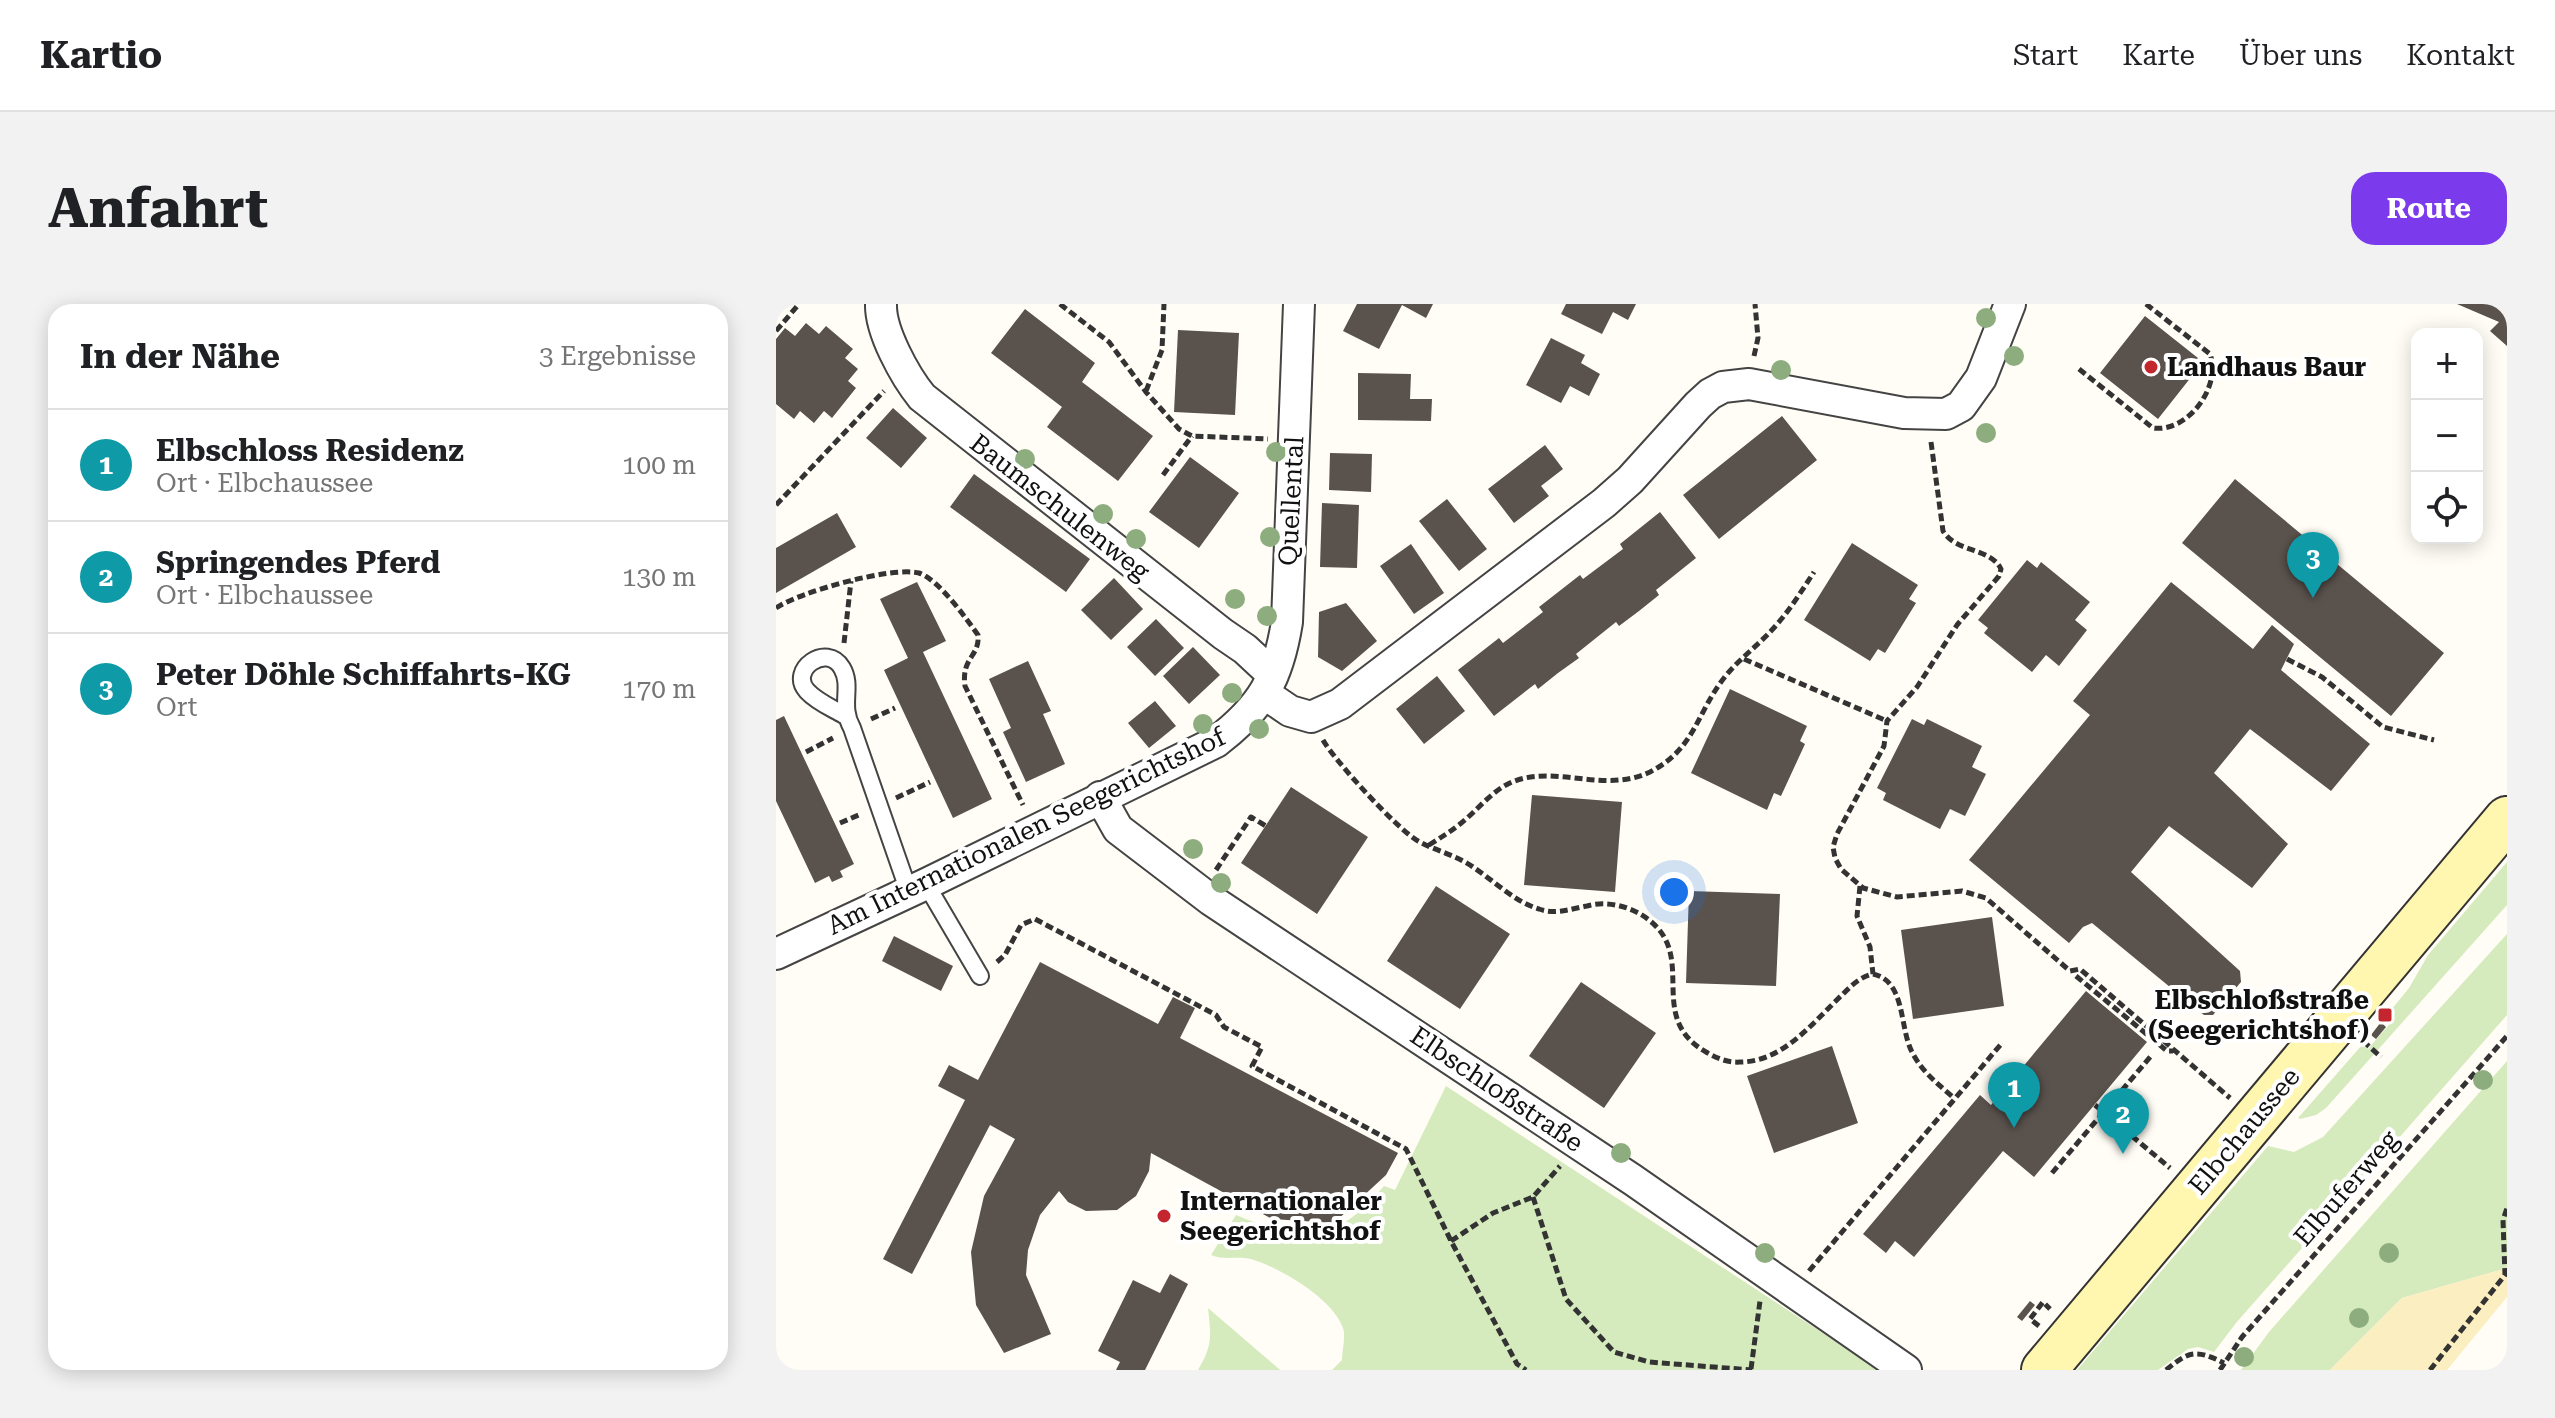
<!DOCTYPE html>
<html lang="de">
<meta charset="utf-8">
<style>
body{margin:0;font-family:"Roboto Serif",serif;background:#f2f2f2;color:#202124}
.controls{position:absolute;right:24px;top:24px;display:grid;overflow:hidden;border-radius:16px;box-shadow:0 4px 20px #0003}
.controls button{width:72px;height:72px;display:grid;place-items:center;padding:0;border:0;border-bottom:2px solid #e0e0e0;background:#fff;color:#202124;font:40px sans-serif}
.you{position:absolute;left:898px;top:588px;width:28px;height:28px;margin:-20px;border:6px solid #fff;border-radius:50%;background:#1a73e8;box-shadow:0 0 0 12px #1a73e833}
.badge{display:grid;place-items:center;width:52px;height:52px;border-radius:50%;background:#7c3aed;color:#fff;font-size:26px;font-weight:700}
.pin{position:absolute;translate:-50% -66px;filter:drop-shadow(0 2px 4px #0008)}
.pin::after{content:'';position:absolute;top:42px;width:28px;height:24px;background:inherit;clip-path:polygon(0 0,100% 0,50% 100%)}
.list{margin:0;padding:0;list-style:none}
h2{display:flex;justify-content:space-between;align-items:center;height:104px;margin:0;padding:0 32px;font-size:34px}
h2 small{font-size:26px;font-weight:400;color:#757577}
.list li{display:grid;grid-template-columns:52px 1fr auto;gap:24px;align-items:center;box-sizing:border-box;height:112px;padding:0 32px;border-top:2px solid #e0e0e0}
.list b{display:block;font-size:30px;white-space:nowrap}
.list p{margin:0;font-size:26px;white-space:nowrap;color:#757577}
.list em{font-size:26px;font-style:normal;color:#757577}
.icon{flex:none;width:44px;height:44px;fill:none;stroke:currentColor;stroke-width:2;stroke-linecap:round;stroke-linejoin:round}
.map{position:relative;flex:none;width:1731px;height:1066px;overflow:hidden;border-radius:24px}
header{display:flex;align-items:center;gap:48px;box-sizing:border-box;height:112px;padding:0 40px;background:#fff;border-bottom:2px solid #e0e0e0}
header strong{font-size:38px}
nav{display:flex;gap:44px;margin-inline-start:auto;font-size:28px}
.intro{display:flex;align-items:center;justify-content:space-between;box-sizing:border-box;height:192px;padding:0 48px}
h1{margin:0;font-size:56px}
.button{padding:20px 36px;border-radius:24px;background:#7c3aed;color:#fff;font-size:28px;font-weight:700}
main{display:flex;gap:48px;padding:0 48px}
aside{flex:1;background:#fff;border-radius:24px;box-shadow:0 4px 20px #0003}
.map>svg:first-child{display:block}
</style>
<header>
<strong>Kartio</strong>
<nav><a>Start</a><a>Karte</a><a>Über uns</a><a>Kontakt</a></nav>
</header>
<div class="intro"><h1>Anfahrt</h1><a class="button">Route</a></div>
<main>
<aside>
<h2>In der Nähe<small>3 Ergebnisse</small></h2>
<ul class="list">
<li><span class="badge" style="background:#0f9aa8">1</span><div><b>Elbschloss Residenz</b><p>Ort · Elbchaussee</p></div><em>100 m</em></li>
<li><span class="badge" style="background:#0f9aa8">2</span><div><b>Springendes Pferd</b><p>Ort · Elbchaussee</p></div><em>130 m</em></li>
<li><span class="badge" style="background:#0f9aa8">3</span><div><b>Peter Döhle Schiffahrts-KG</b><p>Ort</p></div><em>170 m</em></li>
</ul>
</aside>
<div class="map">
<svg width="1731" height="1066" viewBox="0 0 1731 1066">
<rect width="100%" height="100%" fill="#fffdf5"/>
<path fill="#d5ebbd" d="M1731,558V601L1550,804L1540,811L1524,815L1522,814L1586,741L1592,745L1617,716L1611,711L1633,684L1652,651Z
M1731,630V711L1460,1019L1438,1048L1422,1043L1412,1045L1382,1066H1301L1492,842L1518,848L1547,833Z
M1731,757V964L1626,994L1554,1066H1465L1493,1028Z
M670,782L1103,1066H556L566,1056C566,1047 570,1032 567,1024C557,995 506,965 478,956C464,951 449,957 435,951L460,911C529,939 556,942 608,882L619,886Z
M432,1004L503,1065L505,1066H422C437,1041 435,1032 432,1004Z"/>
<path fill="#fbeec1" d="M1731,964V993L1671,1066H1554L1626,994Z"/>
<path fill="#5a524d" d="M581,0H657L650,14L626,1L603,45L567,27Z
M790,0H860L852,16L837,8L826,30L785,10Z
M1681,0H1731V42L1714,27L1723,18Z
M249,5L319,59L306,78L377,132L342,177L271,123L286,103L215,49Z
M1369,12L1427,58L1382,115L1324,69Z
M30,19L43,30L50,22L77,45L69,54L82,65L72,77L80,84L56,114L48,107L38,119L24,107L18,115L0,100V35L9,24L19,32Z
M402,26L463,29L459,111L398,108Z
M775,34L809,51L805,59L824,70L813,92L794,82L785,99L750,81Z
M582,69L635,70L634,95H656L655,117L582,116Z
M117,104L151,134L125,164L90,134Z
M1006,112L1041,156L943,235L907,191Z
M769,141L787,165L765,182L773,192L738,219L712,185Z
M554,149L596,150L595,188L553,186Z
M414,153L463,189L423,244L373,208Z
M198,170L314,255L290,288L174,203Z
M1459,175L1668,349L1615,412L1406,239Z
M671,195L711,245L683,267L643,217Z
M546,199L583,201L581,264L544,263Z
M884,208L920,254L880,286L883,291L863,307L843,322L840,318L800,350L803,354L782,369L762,385L759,380L718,412L682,366L723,334L727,339L767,308L763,303L804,271L807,275L847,245L844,240Z
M61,209L80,243L0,289V244Z
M1076,239L1142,281L1133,295L1140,299L1109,349L1102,345L1094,357L1028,316Z
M635,240L668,289L638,310L604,262Z
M1251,256L1261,264L1265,258L1314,298L1299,316L1311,326L1283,362L1270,351L1256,368L1208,329L1212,324L1202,316Z
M338,274L367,305L335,336L305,306Z
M141,278L170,337L147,348L216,495L177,514L108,366L132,354L104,295Z
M1395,278L1477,345L1496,321L1518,340L1505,366L1594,440L1555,487L1474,425L1438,469L1512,540L1476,584L1393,522L1355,568L1464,667L1465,678L1437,711H1428L1316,619L1307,623L1293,639L1193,556L1314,411L1297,397Z
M570,299L601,337L566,367L542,353L543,308Z
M380,315L408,344L379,372L351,343Z
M417,343L444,371L413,400L387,372Z
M252,357L275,407L267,410L289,460L250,478L227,428L235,424L213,375Z
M661,372L689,407L648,440L620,405Z
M954,385L1031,422L1024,437L1029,440L1005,492L998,489L991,506L915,469Z
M379,397L400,422L373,444L352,419Z
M8,412L78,560L64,567L67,573L56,578L53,572L39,579L0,497V416Z
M1136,415L1148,421L1151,415L1206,442L1196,463L1210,470L1189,512L1174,505L1164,525L1107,496L1110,489L1101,484Z
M515,483L592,533L541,610L465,559Z
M756,491L846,498L839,588L748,581Z
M660,582L734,630L684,705L611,657Z
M913,587L1004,590L1000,682L910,679Z
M1216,613L1228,702L1137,715L1125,626Z
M118,632L177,662L165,687L106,657Z
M264,658L382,720L397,693L419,704L404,734L622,849L610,871L558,919L496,915L375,849L373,867L360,892L341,906L310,907L292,898L283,887L264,911L252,946L250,971L275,1030L228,1049L200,1001L195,948L208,892L239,835L214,821L136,970L107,955L189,796L162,782L173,761L202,776Z
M805,678L880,729L828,804L753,752Z
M1310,687L1371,738L1258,873L1227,847L1138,953L1119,937L1110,949L1087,930L1204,791L1215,801Z
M1605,718L1610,723L1600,735L1595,731Z
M1056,742L1082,819L998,849L971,772Z
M394,970L412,980L369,1066H340L344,1058L322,1047L357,976L384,989Z
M1254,997L1259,1001L1246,1017L1241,1013Z"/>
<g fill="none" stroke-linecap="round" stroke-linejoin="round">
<defs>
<path id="lane" d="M68,411C56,404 41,398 31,387C12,366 51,338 66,364C77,383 63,401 76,424L133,588
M150,580L204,672"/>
<path id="street" d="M105,0C104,27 129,72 146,93L447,330L469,345L497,371
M489,390L514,407L535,413L564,400L828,199L854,176L922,101L934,90L947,83L973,80L1128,109L1170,110L1185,102L1205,74L1234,0
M324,493L342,525L435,596L857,876L1130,1066
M0,650L150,580L440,438C486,403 502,375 511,318L523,0"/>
<path id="secondary" d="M1268,1066L1731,515"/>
</defs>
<use href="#lane" stroke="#444" stroke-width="20"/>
<use href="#street" stroke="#444" stroke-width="34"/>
<use href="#secondary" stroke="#333" stroke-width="48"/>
<path stroke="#333" stroke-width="5" stroke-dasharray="8 4" stroke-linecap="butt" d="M284,0L333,38L370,88L403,125L416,132L492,135
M0,27L23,0
M978,52L982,34L979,0
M1303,65L1377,124C1412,129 1446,82 1434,50L1370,0
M370,87L386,46L388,0
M1155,138L1167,227C1180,249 1214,243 1225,265L1223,272L1181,321L1141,383L1111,417L1108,442L1061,530L1057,543L1059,554L1065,565L1087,584L1121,593L1186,587L1210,594L1294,667L1304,665L1454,794
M387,171L416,132
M0,201L108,87
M0,304C23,288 116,262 143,269C162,275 190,314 202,331C204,353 185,353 189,382L247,501
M68,339L75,277
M968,355L1111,417
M1511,355L1546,373L1607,423L1658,436
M95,415L119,404
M547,436C558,456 622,526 642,537C660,547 680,551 697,563C718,577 739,598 763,605C780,611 794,605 811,602C831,596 857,603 873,616C922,654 869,713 930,748C940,754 952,759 964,758C1008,758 1038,717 1067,690C1076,681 1084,673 1097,670C1130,677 1123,723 1136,748C1146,768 1162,780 1178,794
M30,448L57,434
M120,494L154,478
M64,519L85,510
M653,541C664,534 674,528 684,520C701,507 715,487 736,478C780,460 827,490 874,468C919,445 920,410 948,374C961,357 980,343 995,327C1012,309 1025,288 1038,268
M440,566L475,513L490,522
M1084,582L1081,612L1094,643L1097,670
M221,658L229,651L245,621L259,615L440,711L448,723L486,743L476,762L630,845L675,937L741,1060L750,1066
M1300,672L1391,747H1397
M1587,737L1605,753
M1319,801L1394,864
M1276,869L1375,752
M757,893L790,995L838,1048L873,1058L976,1066
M675,937L717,909L757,893L784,862
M1033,967L1226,739
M1263,1022L1254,1015L1267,998L1274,1005
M975,1065L984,997
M1390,1066C1413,1047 1420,1045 1448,1059
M1444,1066L1466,1033L1731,732
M1654,1066L1729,971L1727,916L1731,904"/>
<use href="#lane" stroke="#fff" stroke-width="16"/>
<use href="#street" stroke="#fff" stroke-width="30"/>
<use href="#secondary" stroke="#fff6b0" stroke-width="44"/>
</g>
<g fill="#8dad7f">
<circle cx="1210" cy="14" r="10"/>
<circle cx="1238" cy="52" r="10"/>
<circle cx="1005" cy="66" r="10"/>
<circle cx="1210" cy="129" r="10"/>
<circle cx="500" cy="148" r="10"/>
<circle cx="249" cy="155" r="10"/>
<circle cx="327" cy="210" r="10"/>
<circle cx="494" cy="233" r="10"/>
<circle cx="360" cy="235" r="10"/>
<circle cx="459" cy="295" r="10"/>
<circle cx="491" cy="312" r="10"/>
<circle cx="456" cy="389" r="10"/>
<circle cx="427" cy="420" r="10"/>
<circle cx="483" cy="425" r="10"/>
<circle cx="417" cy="545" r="10"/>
<circle cx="445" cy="579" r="10"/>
<circle cx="1707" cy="776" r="10"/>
<circle cx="845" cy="849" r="10"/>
<circle cx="989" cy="949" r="10"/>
<circle cx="1613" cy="949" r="10"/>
<circle cx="1583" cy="1014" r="10"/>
<circle cx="1468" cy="1053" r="10"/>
</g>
<g fill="#c4262e" stroke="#fff" stroke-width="3">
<circle cx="1375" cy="63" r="8"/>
<rect x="1601" y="703" width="16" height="16" rx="4"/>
<circle cx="388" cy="912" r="8"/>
</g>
<g text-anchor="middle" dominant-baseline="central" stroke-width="8" stroke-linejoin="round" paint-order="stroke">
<g font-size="26" font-weight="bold" fill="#111" stroke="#fff" text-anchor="start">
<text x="1391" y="63">Landhaus Baur</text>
<text x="1593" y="696" text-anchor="end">Elbschloßstraße<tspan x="1593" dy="30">(Seegerichtshof)</tspan></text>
<text x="404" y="897">Internationaler<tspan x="404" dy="30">Seegerichtshof</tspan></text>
</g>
<g font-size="26" fill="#111" stroke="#fff">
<text transform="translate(515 197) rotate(-87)">Quellental</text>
<text transform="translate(284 203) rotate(38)">Baumschulenweg</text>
<text transform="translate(250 527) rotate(-26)">Am Internationalen Seegerichtshof</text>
<text transform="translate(721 785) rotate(34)">Elbschloßstraße</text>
<text transform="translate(1468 827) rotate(-50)">Elbchaussee</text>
<text transform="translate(1570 884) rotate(-49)">Elbuferweg</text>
</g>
</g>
</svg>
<div class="controls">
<button>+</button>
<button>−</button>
<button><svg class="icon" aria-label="locate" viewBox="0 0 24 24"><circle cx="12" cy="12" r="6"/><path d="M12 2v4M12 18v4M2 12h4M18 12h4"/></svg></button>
</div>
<div class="you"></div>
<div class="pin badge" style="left:1238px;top:824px;background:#0f9aa8">1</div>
<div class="pin badge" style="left:1347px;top:850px;background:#0f9aa8">2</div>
<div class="pin badge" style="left:1537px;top:294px;background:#0f9aa8">3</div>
</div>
</main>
